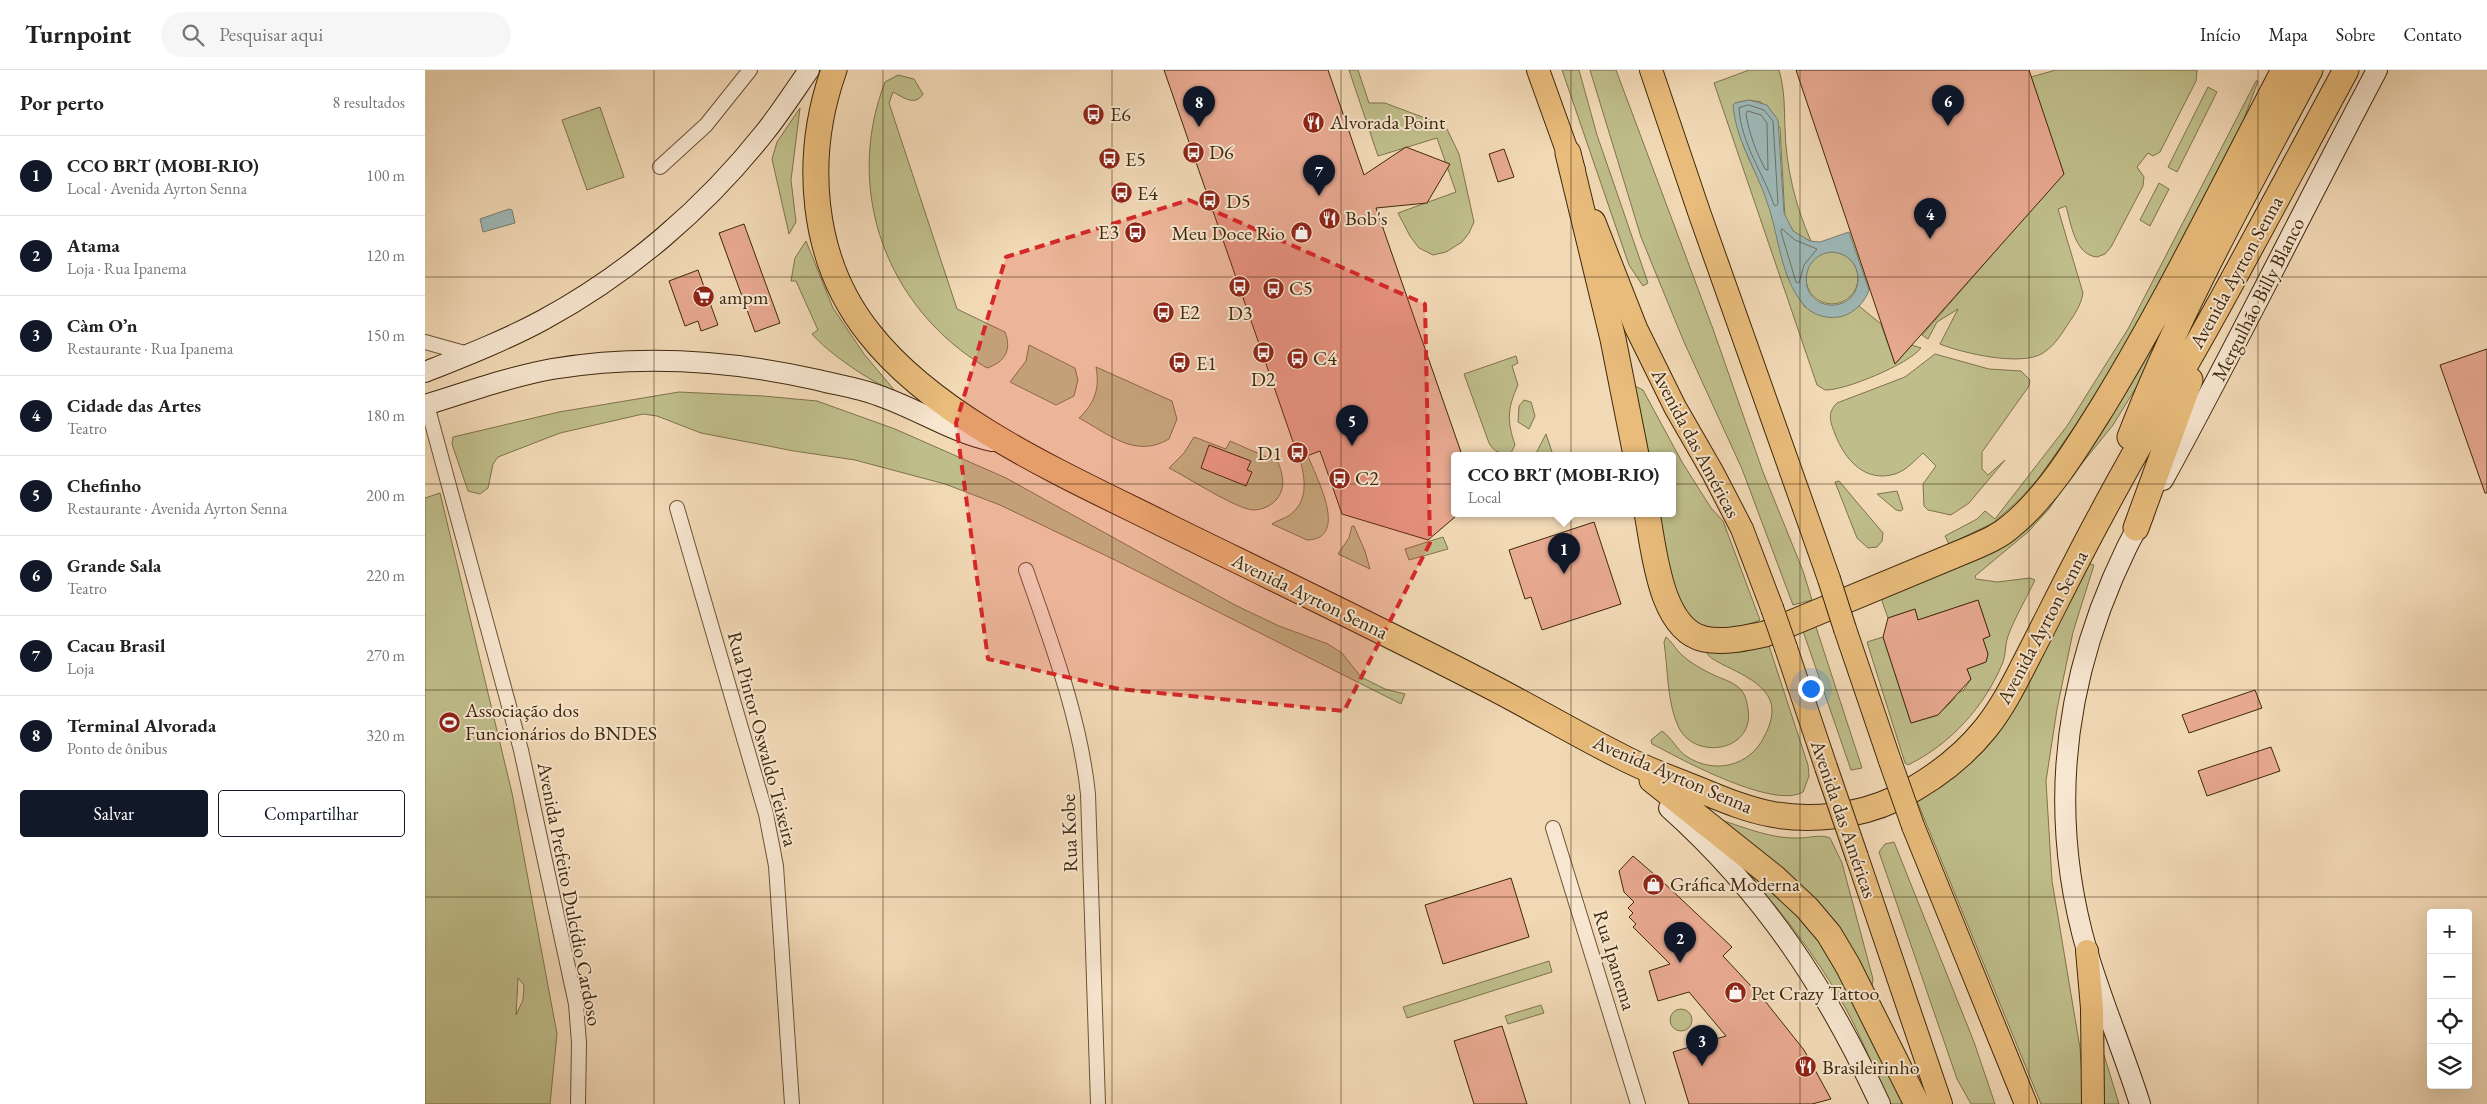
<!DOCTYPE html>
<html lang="pt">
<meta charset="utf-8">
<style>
body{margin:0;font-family:"EB Garamond",serif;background:#f6f6f6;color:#222}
.controls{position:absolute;right:15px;bottom:15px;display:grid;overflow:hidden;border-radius:5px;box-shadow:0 5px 20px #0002}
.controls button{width:45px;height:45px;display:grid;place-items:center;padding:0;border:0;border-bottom:1px solid #e0e0e0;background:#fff;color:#222;font:25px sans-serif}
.you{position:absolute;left:1385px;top:618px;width:18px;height:18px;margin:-12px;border:4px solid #fff;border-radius:50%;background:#1a73e8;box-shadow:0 0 0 8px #1a73e833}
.badge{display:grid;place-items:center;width:32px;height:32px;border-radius:50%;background:#111827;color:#fff;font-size:16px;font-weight:700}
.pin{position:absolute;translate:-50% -41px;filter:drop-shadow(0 1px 2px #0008)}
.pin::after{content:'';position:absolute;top:26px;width:18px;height:15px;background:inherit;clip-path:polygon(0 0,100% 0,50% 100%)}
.popup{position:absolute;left:1026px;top:382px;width:225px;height:65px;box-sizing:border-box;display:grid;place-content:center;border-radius:5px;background:#fff;filter:drop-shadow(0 1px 4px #0005);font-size:16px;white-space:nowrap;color:#767676}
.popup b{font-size:19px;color:#222}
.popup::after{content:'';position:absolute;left:50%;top:100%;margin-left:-10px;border:10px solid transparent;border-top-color:#fff}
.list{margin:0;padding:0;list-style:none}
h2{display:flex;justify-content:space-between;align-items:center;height:65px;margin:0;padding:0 20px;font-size:21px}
h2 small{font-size:16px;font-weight:400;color:#767676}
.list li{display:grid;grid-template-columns:32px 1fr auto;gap:15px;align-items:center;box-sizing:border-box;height:80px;padding:0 20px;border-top:1px solid #e0e0e0}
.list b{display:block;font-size:19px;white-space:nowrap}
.list p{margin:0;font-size:16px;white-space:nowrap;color:#767676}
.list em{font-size:16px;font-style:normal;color:#767676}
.actions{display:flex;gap:10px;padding:15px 20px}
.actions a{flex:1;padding:11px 0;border:1px solid #111827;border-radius:5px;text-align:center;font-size:18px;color:#111827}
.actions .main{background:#111827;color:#fff}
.icon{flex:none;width:28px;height:28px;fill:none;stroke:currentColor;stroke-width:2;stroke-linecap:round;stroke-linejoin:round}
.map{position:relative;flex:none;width:2062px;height:1034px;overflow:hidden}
header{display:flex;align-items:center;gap:30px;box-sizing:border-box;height:70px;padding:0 25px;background:#fff;border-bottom:1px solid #e0e0e0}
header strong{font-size:24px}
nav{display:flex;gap:28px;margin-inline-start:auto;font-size:18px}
.search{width:350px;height:45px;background:#f6f6f6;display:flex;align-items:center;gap:12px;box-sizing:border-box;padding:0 18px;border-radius:28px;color:#767676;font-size:19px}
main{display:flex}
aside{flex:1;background:#fff}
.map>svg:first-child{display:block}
</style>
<header>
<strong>Turnpoint</strong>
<div class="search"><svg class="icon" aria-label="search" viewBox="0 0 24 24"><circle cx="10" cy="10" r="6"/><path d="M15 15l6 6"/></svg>Pesquisar aqui</div>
<nav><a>Início</a><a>Mapa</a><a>Sobre</a><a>Contato</a></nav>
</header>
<main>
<aside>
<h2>Por perto<small>8 resultados</small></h2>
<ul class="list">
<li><span class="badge">1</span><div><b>CCO BRT (MOBI-RIO)</b><p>Local · Avenida Ayrton Senna</p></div><em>100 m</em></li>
<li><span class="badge">2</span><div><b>Atama</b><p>Loja · Rua Ipanema</p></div><em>120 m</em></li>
<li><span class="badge">3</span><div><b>Càm O’n</b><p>Restaurante · Rua Ipanema</p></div><em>150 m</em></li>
<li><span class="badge">4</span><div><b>Cidade das Artes</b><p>Teatro</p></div><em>180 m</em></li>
<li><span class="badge">5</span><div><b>Chefinho</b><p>Restaurante · Avenida Ayrton Senna</p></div><em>200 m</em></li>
<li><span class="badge">6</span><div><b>Grande Sala</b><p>Teatro</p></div><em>220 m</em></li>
<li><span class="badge">7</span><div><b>Cacau Brasil</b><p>Loja</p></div><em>270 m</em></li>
<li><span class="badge">8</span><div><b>Terminal Alvorada</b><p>Ponto de ônibus</p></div><em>320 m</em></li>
</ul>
<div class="actions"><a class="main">Salvar</a><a>Compartilhar</a></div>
</aside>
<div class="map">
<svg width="2062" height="1034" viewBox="0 0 2062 1034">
<rect width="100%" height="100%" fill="#f2d9b6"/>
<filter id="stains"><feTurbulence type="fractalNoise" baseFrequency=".004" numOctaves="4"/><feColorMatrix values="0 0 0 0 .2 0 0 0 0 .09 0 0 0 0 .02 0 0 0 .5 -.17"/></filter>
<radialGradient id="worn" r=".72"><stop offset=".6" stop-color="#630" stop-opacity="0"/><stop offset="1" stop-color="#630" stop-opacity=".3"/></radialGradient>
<path fill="#bfbe8b" stroke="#7f734b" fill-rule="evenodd" d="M924,0H933L944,33H960L1016,54L1022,59L1034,84L1049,152L1044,163L1037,172L1021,182L1008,185L994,178L985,166L973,143L1031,122L1012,68L953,86Z
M1137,0H1154L1172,65L1223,213L1218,216L1204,195Z
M1165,0H1191L1288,259L1338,402L1378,501L1387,530L1368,535L1317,399L1259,272L1216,167Z
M1324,0H1354C1360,22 1359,35 1360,58C1361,97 1370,135 1386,171L1372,166L1360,149L1355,58L1336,32L1324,30L1310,33L1309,35C1311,72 1331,99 1343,132C1354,168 1357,206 1380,237L1434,236L1456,254L1470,294L1487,275L1496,278C1484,294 1419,321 1400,320L1392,315L1289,13Z
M1631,0H1772L1771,11L1735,82L1728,86L1723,83L1712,97L1719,107L1718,116L1686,177L1680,184L1672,187C1650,185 1646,154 1641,136L1633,139L1658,223C1656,235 1650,244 1643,254C1636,265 1629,276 1618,283C1597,297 1537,283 1515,274L1533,239L1512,252L1503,269L1497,265L1638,104L1606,7Z
M1875,0L1712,316L1688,355L1642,412L1624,439L1603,462L1550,506L1551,509L1572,512L1605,508L1610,510C1601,529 1590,547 1583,566C1580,574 1581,584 1578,592C1560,636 1526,674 1483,695L1480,693L1442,572L1458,567L1486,653L1513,645L1530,628L1529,624L1538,621L1546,609L1542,599L1561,592L1563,584L1558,569L1565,566L1553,530L1493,550L1490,539L1463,548L1457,531L1459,526L1590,463Z
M473,5L489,9L498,24C490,37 478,27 468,22L464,33L532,239L580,262C587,280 580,292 562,298C462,239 418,121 460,12Z
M1831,11H1833L1817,54L1725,236L1680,313L1613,409L1595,429L1568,453L1524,474L1520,466L1552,449L1560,441L1570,449L1642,356L1703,259Z
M1783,17L1792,22L1752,102L1743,97Z
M175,37L199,107L162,120L137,50Z
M375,38L366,110L371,152L364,164L347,89L352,72Z
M1734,113L1744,119L1725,156L1715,150Z
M381,171L408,238L439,284L470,321C448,314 402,282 387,264L393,260L371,211H366L370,188Z
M1381 208a26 26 0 1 1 52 0a26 26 0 1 1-52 0Z
M604,275L650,298L653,310L649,326L631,335L585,312L601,291Z
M1510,284L1564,299L1596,301L1605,310L1604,316L1557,382V399L1563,405L1580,390L1544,433L1526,445L1503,440L1499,436L1498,414L1511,396L1498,383C1489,391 1482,400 1470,404C1440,413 1420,390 1410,364C1405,351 1402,343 1412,333L1480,307Z
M1091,286L1093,293L1087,296L1093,315C1082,339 1082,351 1090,375L1086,383C1076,385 1069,382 1064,373L1039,304Z
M671,297L747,331L752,349L744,369C710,389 684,364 654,348C670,333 675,318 671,297Z
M1210,316L1218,320L1257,392L1286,438L1298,451L1335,550L1306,561L1289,562L1256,544L1230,443H1248V385H1219Z
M254,322L338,326L392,331L470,359L581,408L810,535L854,556L903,574L917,583L936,607L960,619L980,624L976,634L690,490L575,435L520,414L430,390L369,381L276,363L232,346L218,344L135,363L73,387L68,394L63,418L55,424L43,421L27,374L28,367L134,342Z
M1099,330L1106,332L1110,346L1104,359L1093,352L1094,336Z
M1121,364L1127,382L1124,385H1110Z
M769,367L801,379L805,371L853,392C858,405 861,417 852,429C846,436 837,440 828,440C811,439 762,407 744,398L759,383Z
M883,386C891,407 925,469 882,470L847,454C853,450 859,449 865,445C884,430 880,409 875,389Z
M1414,411L1458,463L1457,471L1452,477L1443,478L1432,468L1410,412Z
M1472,421L1478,439L1476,441L1471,440L1452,424Z
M15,423L87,723L132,964L125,1034H0V428ZM93,908L99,915L98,930L91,945Z
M927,456H929L940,481L945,499L913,484L924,468Z
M1018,467L1023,479L984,490L980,479Z
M1662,493L1669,495L1648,562L1632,639L1621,711L1627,811L1655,978L1659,1034H1616L1492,731L1564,674L1593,632Z
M1390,554L1437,698L1426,700L1377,558Z
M1241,567C1246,571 1249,576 1253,581C1263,592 1278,600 1291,606C1300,610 1311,613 1317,621C1321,626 1322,633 1323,639C1330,681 1271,691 1254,658C1242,634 1243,599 1239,572Z
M1343,573L1383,695L1384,706L1378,722C1349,739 1261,692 1233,677L1227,674L1226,670L1237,661C1247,668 1252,680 1261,686C1289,705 1325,696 1339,667C1345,656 1350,641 1345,630C1334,604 1287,595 1282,583L1283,578Z
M1299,751C1324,759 1348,769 1374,768C1383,768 1397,764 1405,768L1417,793L1448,909L1447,916L1445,917Z
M1469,772L1549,972L1570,1034H1546L1532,1009L1454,782L1460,774Z
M1312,789L1397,862L1486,1034H1465C1450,1002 1437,968 1420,937C1390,883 1351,836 1312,789Z
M1124,891L1127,902L982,948L978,937Z
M1116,935L1119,943L1083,954L1080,946Z
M1245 950a11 11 0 1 1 22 0a11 11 0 1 1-22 0Z
M1679,985L1694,1034H1675L1676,986Z"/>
<path fill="#9eb8b7" stroke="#787e72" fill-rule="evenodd" d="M1324,30L1342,35L1353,50L1359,143L1368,161L1385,171L1395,172L1424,162L1444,220C1440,232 1430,242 1418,246C1405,250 1388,246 1379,235C1355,208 1354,165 1342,132C1331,98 1311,71 1308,35L1310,33ZM1407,182C1444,185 1440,237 1405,235C1373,233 1373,185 1407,182Z
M84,139L87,140L90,153L58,162L55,149Z"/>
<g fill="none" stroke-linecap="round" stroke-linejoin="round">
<path stroke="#6e7061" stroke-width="1" d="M1324,35L1339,40L1348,51L1353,134L1351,136L1349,135C1338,102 1316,74 1314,38Z
M1323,41L1336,45L1342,53L1343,100L1340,99C1331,81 1324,64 1321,44Z
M1357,159L1370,170L1392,179L1379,195L1374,213L1371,212L1356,162Z"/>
</g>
<path fill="#e8a991" stroke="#3f280b" d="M739,0H903L939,105L981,77L1025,94L1002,133L951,138L1037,385H1030V447L1003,470L917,444L895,381L874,389Z
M1371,0H1604L1639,104L1470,294Z
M1079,79L1089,107L1073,112L1064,84Z
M319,154L355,253L330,262L294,163Z
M273,200L293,255L276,261L273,251L260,256L244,211Z
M2062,279V423H2060L2015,295Z
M784,375L826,391L822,400L827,402L821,416L776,398Z
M1169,452L1196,534L1117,560L1106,527L1100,529L1084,480Z
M1553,530L1565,566L1558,569L1563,584L1561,592L1542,599L1546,609L1513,645L1486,653L1458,567L1463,548L1490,539L1493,550Z
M1830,620L1837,638L1764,663L1757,645Z
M1846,677L1855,701L1782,726L1773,701Z
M1208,786L1238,812L1307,877L1298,886L1340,931L1379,980L1406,1029L1387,1034H1264L1248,982L1301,966L1264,922L1233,931L1224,901L1245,894L1208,857L1211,854L1204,847L1208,843L1203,838L1209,832L1199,822L1194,801Z
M1086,808L1104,867L1018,894L1000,835Z
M1077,956L1102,1034H1049L1029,971Z"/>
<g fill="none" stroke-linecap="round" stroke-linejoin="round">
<defs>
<path id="minor" d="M235,97L281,55L325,0
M0,272L43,284
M2,335L96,680L151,934L154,973L153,1034
M252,438L341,744L351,796L367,1034
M601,500C626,572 655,647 663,724L673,1034
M1128,758L1213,1034"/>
<path id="secondary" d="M0,302C40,286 81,270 118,250C203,204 280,138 340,62C356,42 370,20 384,0
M0,335C42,322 84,307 127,299C217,284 305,290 393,310C412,315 433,318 452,325C491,338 526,362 567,371
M1738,410C1812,275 1880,136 1952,0
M1244,738C1339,823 1402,919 1455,1034
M1715,1034C1699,983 1677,932 1662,881C1618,729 1643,583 1718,446"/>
<path id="trunk" d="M1113,0L1149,100
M1226,0L1274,142L1404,509
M1169,151L1211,258L1250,337L1288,403L1317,459L1347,538
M1420,559L1465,691
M1361,578L1401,697
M1488,756L1601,1034
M1432,787L1516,1034
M1662,881L1667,938L1668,1034"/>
<path id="motorway" d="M409,0C378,87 385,189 444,263C512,350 644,407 742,456C846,507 950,557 1053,610C1101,634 1147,662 1195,686C1219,699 1245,708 1270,718C1295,728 1319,739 1346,744C1385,752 1434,746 1470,729C1504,712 1537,688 1561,658C1580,634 1593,606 1607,579C1630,534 1652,489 1676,445C1712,377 1752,311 1789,244C1834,163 1877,81 1921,0
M1143,83L1188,269L1211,385
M1705,367C1754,240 1821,121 1885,0
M1222,443C1229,479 1235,559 1279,569C1300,573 1320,568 1340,564L1547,478C1561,472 1575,466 1586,456C1623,426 1653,376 1678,336C1744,228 1800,112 1859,0
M1711,458L1765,310
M1227,710L1350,808L1382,838L1404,864L1423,896L1492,1034"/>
</defs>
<use href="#minor" stroke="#6c5436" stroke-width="16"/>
<use href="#secondary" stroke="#3f280b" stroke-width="22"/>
<use href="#trunk" stroke="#3f280b" stroke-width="24"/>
<use href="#motorway" stroke="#3f280b" stroke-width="27"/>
<use href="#minor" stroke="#f7e6d0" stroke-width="14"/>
<use href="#secondary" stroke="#f7e6d0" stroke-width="20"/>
<use href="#trunk" stroke="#e9bc7b" stroke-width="22"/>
<use href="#motorway" stroke="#e9bc7b" stroke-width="25"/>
<defs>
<path id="trunk-bridge" d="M1404,509L1420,559
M1347,538L1361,578
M1465,691L1488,756
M1401,697L1432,787"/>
</defs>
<use href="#trunk-bridge" stroke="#3f280b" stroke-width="24" stroke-linecap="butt"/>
<use href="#trunk-bridge" stroke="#e9bc7b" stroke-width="22"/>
</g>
<path fill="#d62828" fill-opacity="0.2" stroke="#d62828" stroke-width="4" stroke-dasharray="10 6" stroke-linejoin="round" d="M764,130L1000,234L1005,473L919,641L694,619L563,589L531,353L581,187Z"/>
<path fill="none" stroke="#3f280b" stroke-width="1" stroke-opacity="0.55" d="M229,0V1034M458,0V1034M687,0V1034M916,0V1034M1146,0V1034M1375,0V1034M1604,0V1034M1833,0V1034M0,207H2062M0,414H2062M0,620H2062M0,827H2062"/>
<defs>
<symbol id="bus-disc" viewBox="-11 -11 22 22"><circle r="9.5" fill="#8f2418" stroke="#f7e6d0"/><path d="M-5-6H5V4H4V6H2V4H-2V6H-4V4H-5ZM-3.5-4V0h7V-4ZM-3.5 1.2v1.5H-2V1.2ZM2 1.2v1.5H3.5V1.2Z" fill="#fff"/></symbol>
<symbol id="restaurant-disc" viewBox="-11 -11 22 22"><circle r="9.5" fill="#8f2418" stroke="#f7e6d0"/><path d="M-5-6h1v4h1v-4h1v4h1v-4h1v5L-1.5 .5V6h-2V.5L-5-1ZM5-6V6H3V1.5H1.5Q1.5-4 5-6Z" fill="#fff"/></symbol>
<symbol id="shop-disc" viewBox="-11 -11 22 22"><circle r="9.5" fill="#8f2418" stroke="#f7e6d0"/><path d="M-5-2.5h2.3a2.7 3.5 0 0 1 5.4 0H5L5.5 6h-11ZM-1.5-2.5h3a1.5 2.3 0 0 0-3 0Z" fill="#fff"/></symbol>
<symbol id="supermarket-disc" viewBox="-11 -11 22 22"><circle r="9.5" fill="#8f2418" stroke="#f7e6d0"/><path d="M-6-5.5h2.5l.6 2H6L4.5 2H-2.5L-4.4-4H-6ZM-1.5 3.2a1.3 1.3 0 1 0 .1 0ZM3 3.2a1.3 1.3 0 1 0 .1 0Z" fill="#fff"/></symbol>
<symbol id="stadium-disc" viewBox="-11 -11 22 22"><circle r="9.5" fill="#8f2418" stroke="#f7e6d0"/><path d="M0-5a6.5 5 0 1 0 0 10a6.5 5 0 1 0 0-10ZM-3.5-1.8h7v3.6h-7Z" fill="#fff"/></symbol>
</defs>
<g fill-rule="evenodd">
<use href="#bus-disc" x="656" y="32" width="25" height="25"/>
<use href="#restaurant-disc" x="876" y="40" width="25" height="25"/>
<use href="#bus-disc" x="756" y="70" width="25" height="25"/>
<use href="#bus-disc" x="672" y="76" width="25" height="25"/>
<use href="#bus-disc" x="684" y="110" width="25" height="25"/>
<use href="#bus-disc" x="772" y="118" width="25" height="25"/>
<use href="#restaurant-disc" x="892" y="136" width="25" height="25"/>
<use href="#bus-disc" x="698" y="150" width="25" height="25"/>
<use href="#shop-disc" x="864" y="150" width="25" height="25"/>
<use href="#bus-disc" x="802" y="204" width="25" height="25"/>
<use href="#bus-disc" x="836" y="206" width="25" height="25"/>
<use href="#supermarket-disc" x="266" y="214" width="25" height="25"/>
<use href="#bus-disc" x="726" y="230" width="25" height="25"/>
<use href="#bus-disc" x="826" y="270" width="25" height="25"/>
<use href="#bus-disc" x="860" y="276" width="25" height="25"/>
<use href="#bus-disc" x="742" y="280" width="25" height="25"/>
<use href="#bus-disc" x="860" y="370" width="25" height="25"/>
<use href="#bus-disc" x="902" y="396" width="25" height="25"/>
<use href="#stadium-disc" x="12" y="640" width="25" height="25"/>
<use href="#shop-disc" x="1216" y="802" width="25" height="25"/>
<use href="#shop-disc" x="1298" y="910" width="25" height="25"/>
<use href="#restaurant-disc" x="1368" y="984" width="25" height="25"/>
</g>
<g text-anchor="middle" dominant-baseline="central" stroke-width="4" stroke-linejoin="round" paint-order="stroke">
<g font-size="20" fill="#3f280b" stroke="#f7e6d0" text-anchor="start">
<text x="685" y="44">E6</text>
<text x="905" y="52">Alvorada Point</text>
<text x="784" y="82">D6</text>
<text x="700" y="89">E5</text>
<text x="712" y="123">E4</text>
<text x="801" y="131">D5</text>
<text x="920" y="148">Bob's</text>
<text x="694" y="162" text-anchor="end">E3</text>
<text x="860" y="163" text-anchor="end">Meu Doce Rio</text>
<text x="864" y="218">C5</text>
<text x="294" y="227">ampm</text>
<text x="754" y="242">E2</text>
<text x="815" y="243" text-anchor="middle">D3</text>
<text x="888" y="288">C4</text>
<text x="771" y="293">E1</text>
<text x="838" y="309" text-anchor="middle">D2</text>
<text x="857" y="383" text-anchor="end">D1</text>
<text x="930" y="408">C2</text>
<text x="40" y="640">Associação dos<tspan x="40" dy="23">Funcionários do BNDES</tspan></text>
<text x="1245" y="814">Gráfica Moderna</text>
<text x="1326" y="923">Pet Crazy Tattoo</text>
<text x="1397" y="997">Brasileirinho</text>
</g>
<g font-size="20" fill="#3f280b" stroke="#f7e6d0">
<text transform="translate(1811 202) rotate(-61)">Avenida Ayrton Senna</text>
<text transform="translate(1833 229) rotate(-63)">Mergulhão Billy Blanco</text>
<text transform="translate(1271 373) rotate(62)">Avenida das Américas</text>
<text transform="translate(885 526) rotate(26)">Avenida Ayrton Senna</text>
<text transform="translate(1617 557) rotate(-62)">Avenida Ayrton Senna</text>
<text transform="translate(338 669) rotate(75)">Rua Pintor Oswaldo Teixeira</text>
<text transform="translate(1248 704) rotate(23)">Avenida Ayrton Senna</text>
<text transform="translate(1419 749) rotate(71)">Avenida das Américas</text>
<text transform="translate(644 763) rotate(-92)">Rua Kobe</text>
<text transform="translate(145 824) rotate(79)">Avenida Prefeito Dulcídio Cardoso</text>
<text transform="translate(1190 890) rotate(73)">Rua Ipanema</text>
</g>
</g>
<rect width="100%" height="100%" filter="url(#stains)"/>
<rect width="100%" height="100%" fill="url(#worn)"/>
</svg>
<div class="controls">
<button>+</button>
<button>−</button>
<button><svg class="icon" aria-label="locate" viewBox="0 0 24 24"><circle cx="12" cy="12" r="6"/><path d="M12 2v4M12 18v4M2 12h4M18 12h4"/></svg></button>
<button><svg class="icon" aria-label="layers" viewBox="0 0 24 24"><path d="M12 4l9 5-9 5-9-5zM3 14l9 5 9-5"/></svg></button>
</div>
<div class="you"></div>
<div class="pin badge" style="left:1139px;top:504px">1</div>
<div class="popup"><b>CCO BRT (MOBI-RIO)</b>Local</div>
<div class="pin badge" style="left:1255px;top:893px">2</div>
<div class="pin badge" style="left:1277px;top:996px">3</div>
<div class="pin badge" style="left:1505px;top:169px">4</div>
<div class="pin badge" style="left:927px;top:376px">5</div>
<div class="pin badge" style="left:1523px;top:56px">6</div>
<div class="pin badge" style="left:894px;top:126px">7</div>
<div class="pin badge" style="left:774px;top:57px">8</div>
</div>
</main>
